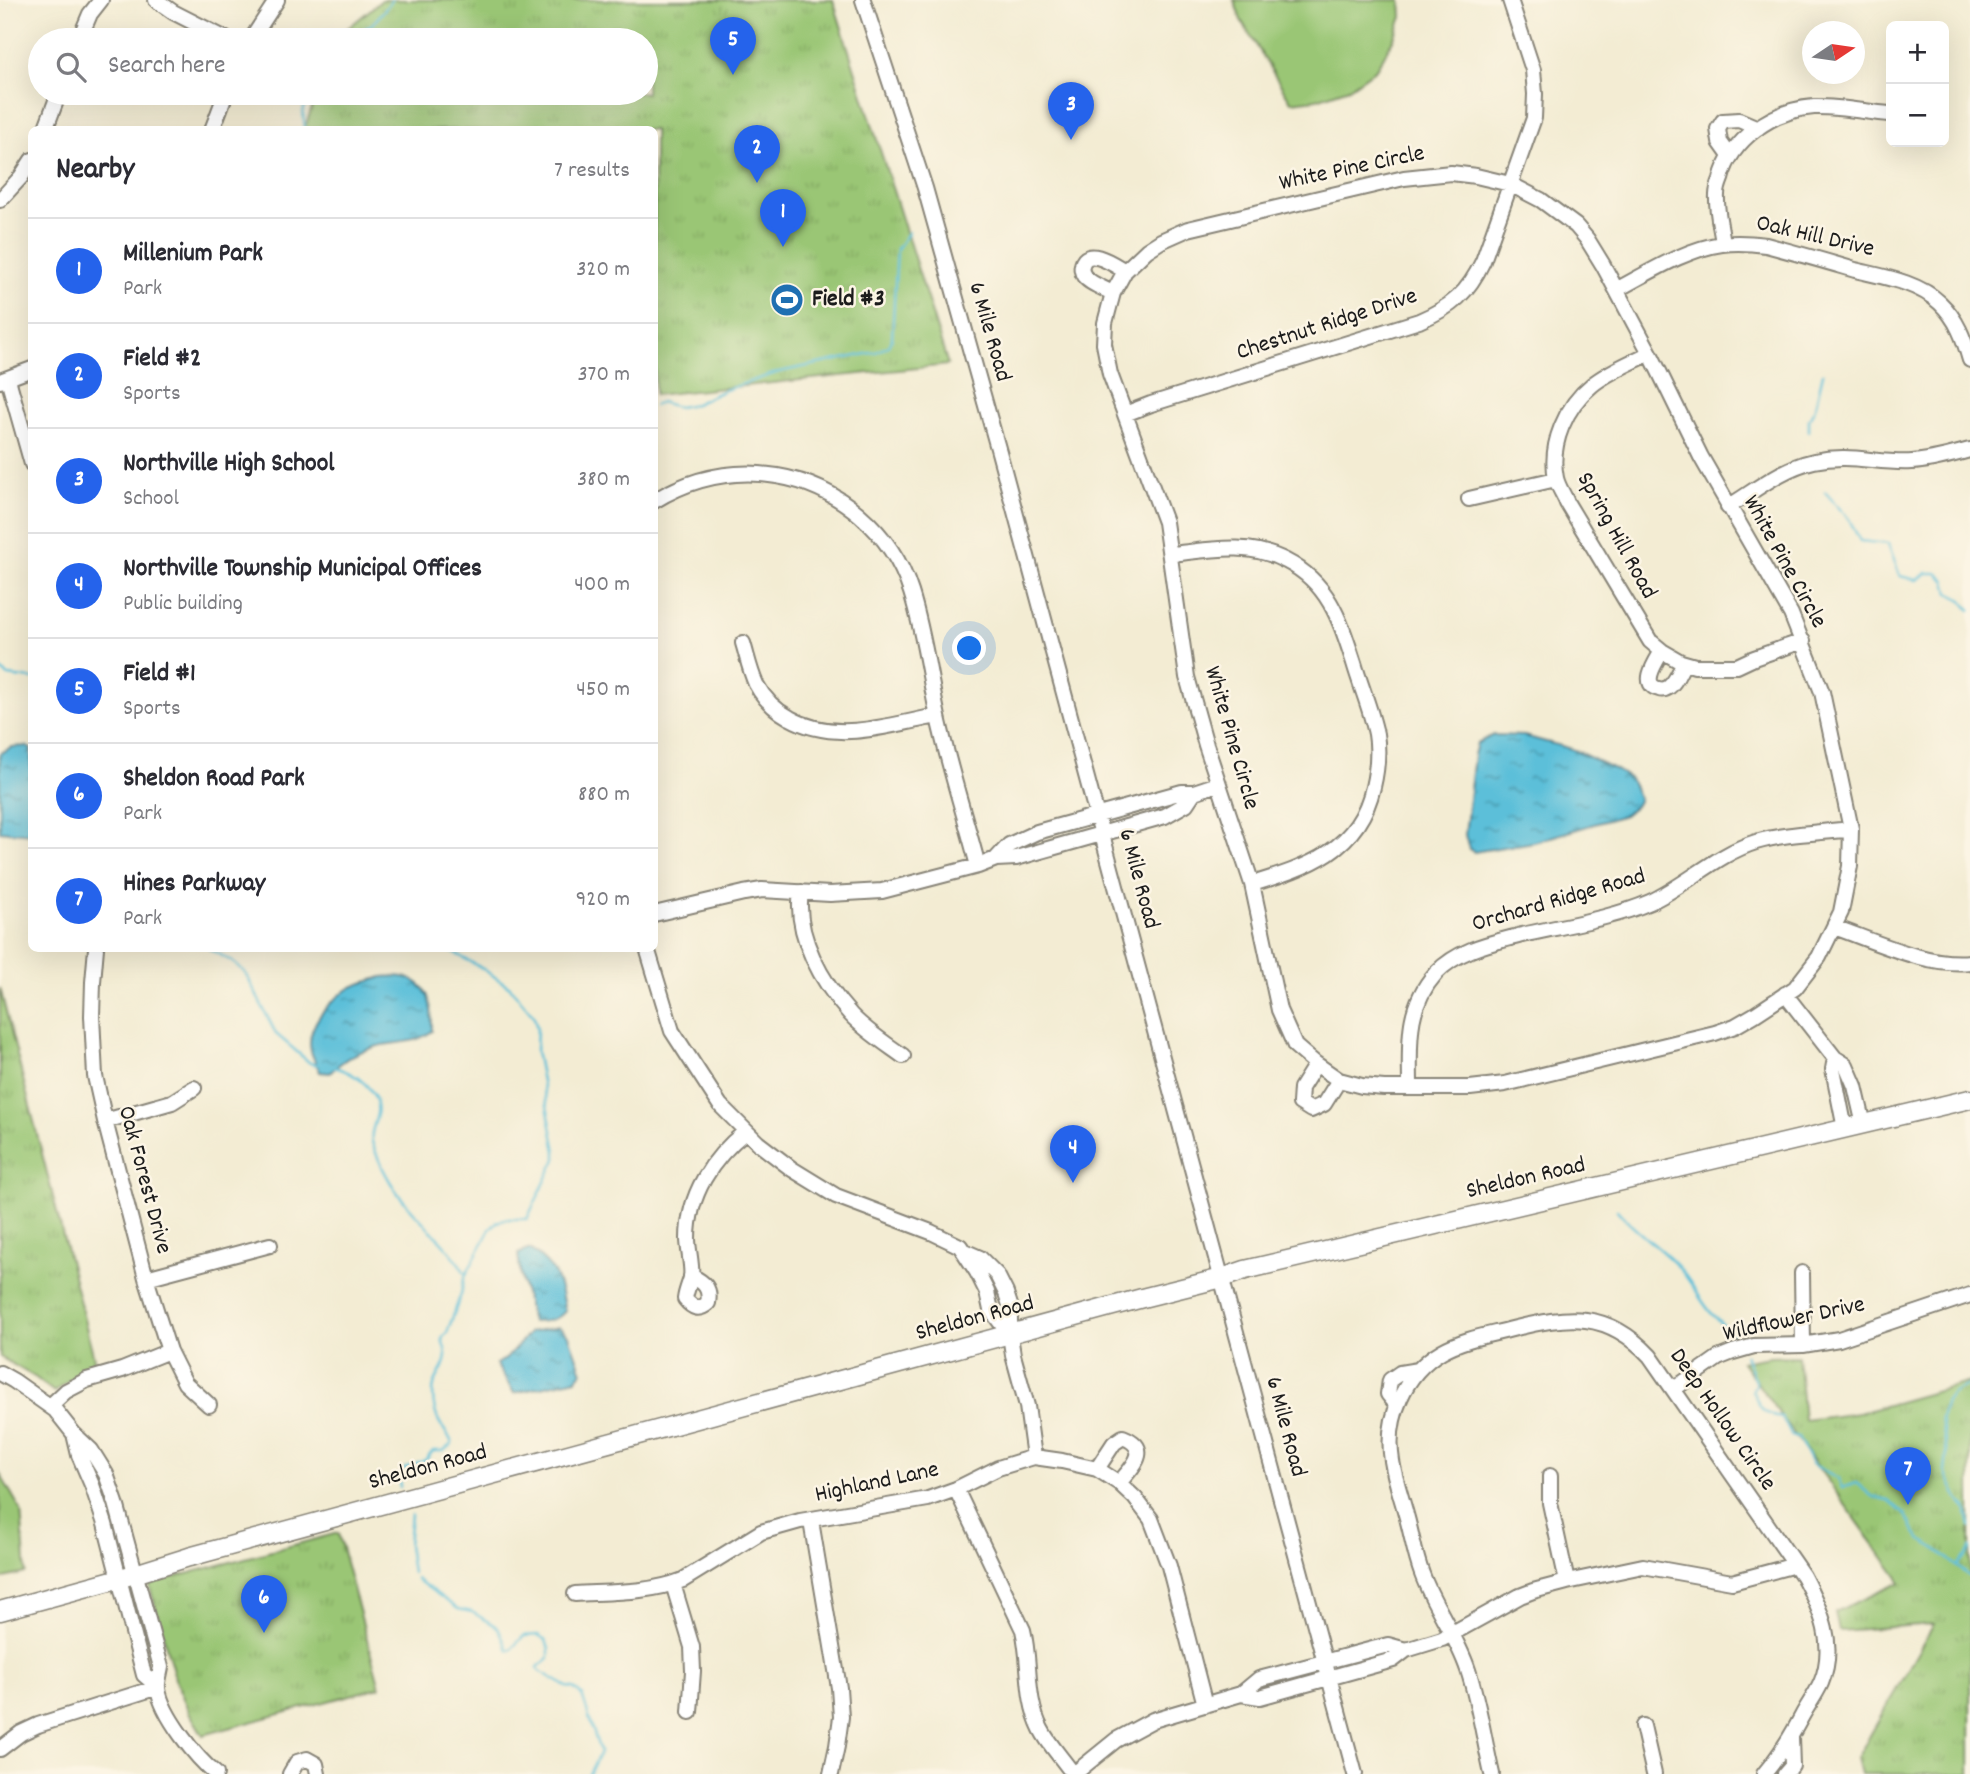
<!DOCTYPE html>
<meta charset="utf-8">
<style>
body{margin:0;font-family:Dekko,sans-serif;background:#f7f7f7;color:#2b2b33}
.controls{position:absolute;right:21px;top:21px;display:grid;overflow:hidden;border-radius:10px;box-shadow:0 7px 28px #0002}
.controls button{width:63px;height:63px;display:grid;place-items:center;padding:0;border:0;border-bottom:2px solid #e1e1e2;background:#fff;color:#2b2b33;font:35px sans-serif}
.compass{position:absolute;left:1802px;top:21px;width:63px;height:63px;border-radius:50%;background:#fff;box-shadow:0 7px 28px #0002;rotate:77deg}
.you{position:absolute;left:970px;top:649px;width:24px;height:24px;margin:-18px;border:5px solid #fff;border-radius:50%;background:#1a73e8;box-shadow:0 0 0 10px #1a73e833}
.badge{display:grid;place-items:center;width:46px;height:46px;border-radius:50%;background:#2563eb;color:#fff;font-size:23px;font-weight:700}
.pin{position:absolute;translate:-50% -58px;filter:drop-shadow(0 2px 4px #0008)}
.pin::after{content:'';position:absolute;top:37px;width:24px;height:21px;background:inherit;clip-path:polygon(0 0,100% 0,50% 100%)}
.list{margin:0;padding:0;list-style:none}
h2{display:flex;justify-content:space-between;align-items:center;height:91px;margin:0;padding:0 28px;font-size:30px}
h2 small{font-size:23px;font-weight:400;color:#7c7c81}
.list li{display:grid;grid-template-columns:46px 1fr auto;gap:21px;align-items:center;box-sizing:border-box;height:105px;padding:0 28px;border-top:2px solid #e1e1e2}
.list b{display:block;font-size:26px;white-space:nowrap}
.list p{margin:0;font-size:23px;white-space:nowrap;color:#7c7c81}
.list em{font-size:23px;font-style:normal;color:#7c7c81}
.icon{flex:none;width:38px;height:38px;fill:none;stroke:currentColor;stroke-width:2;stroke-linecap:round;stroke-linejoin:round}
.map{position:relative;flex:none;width:1970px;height:1774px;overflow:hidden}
.search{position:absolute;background:#fff;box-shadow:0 7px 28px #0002;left:28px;top:28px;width:630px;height:77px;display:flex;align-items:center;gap:18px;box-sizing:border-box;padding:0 24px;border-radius:38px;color:#7c7c81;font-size:26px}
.panel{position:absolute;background:#fff;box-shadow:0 7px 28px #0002;left:28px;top:126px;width:630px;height:826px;border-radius:10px}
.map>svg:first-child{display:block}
</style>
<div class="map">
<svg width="1970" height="1774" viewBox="0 0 1970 1774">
<defs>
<pattern id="park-tufts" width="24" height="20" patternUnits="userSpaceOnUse" patternTransform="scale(1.75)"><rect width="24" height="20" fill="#9ac674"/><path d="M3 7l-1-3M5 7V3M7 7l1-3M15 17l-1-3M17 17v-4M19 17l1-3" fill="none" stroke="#84aa64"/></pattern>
<pattern id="water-ripples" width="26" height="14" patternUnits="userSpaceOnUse" patternTransform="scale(1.75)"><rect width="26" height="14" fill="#5bbfd9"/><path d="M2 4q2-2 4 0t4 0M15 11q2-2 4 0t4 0" fill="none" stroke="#4a9aaf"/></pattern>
</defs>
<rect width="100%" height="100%" fill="#fcf5e5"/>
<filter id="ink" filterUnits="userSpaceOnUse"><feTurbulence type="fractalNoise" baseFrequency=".0143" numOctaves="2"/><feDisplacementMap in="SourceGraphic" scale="14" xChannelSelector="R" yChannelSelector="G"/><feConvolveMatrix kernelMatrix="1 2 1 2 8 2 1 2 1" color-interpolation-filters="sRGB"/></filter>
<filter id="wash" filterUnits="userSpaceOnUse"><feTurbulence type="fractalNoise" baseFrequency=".00686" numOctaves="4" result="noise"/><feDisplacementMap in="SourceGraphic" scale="28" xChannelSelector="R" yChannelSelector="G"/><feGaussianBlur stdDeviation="1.57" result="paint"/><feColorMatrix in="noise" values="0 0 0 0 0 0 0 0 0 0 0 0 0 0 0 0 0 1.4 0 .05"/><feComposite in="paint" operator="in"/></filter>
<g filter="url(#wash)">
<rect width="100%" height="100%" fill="#f3ecd3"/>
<path fill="#9ac674" stroke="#5b7148" stroke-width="2" d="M1234,0H1401L1402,17L1393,40L1376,69L1349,88L1317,99L1291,102L1241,20Z
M0,1474L21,1510L26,1573L0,1579Z"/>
<path fill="url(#park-tufts)" stroke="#5b7148" stroke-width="2" d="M382,0H833L948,365L655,395L654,130H304L317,93H646V40H336L337,37Z
M0,988L97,1370L70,1380L54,1392L36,1378L0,1357Z
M1798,1356L1804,1420L1859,1413L1970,1382V1774H1861L1857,1758L1934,1624L1839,1631L1835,1612L1901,1582L1742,1362L1769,1357Z
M338,1533L380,1687L203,1735L189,1712L176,1682L149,1584Z"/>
<path fill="url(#water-ripples)" stroke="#3c6e7a" stroke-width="2" d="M1494,735L1524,736L1572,749L1614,769L1630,779L1639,799L1635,806L1624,815L1534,842L1474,852L1469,849L1465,835L1474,755L1477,743Z
M26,746L31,749V834L0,831V753L12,747Z
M382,977C388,977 398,975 404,977C432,984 432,1008 432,1031C414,1045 399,1041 378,1046C357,1052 344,1058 330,1073L320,1072C317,1065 313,1058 311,1051C305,1025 330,1001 350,988C359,983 372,981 382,977Z
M530,1249C558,1270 558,1278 565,1311C558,1321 543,1322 532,1322L521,1277L518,1254Z
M559,1327L569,1336L582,1372L576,1379L514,1393L496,1364L506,1359L530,1332Z"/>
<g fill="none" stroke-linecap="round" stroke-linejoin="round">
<path stroke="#5bbfd9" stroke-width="2.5" d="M350,40C356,31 366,30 373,23C380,16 386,8 392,0
M305,130L303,112L308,93
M654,406L660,402L678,407L695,404L725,390L779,372L876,352L888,346L892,338L897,249L909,232
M1809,431V419L1815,408L1823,373
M1825,492L1849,519L1860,541L1888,544L1900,576L1917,580L1927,573H1937L1946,581L1949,593L1961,599L1970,610
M0,670L9,676L32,679
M208,948L231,961L245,972L276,1034L310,1063L320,1065
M334,1067C354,1072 381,1090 377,1114C375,1124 369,1135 373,1145C380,1164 391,1186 404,1201C425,1226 450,1246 466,1275
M1617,1210C1635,1233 1661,1247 1680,1269C1692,1283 1700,1300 1712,1314C1721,1324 1735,1333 1741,1345
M1745,1355L1756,1384L1752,1390C1763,1411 1759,1413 1782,1417L1791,1435L1798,1437L1800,1441L1812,1464L1838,1478L1842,1488L1856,1483L1873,1497L1888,1500L1906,1515L1914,1531L1921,1540L1935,1548L1970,1577
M1970,1384L1952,1394L1946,1401L1941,1418L1947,1453L1945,1472L1959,1501L1966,1508L1970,1526
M400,1487L399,1477L405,1468L425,1461L433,1451H443L452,1444C450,1436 445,1432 441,1425C434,1415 433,1403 433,1392C433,1377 446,1370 446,1355C446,1349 443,1344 442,1338L447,1333L461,1294L464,1279L490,1229L497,1222L506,1219H527L556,1159V1151L536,1051L537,1029L534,1016L510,987L480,967L445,948
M411,1515L408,1544L412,1573
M1958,1565C1962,1558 1968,1556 1970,1548
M416,1579L458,1609L472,1612L494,1625L499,1630L508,1650L511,1649L524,1636L538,1635L546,1640L549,1649V1658L538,1667V1670L567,1687L573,1688L582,1695L600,1752L589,1774"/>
</g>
</g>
<g filter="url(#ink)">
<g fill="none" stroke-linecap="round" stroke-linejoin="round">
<defs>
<path id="minor" d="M156,0L173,12L228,40
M863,0L925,188L999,452L1355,1774
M79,40L90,14L101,0
M251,40L277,0
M45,130L59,93
M212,130L226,93
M1730,156L1720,142L1718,129L1723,121L1739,120L1758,128
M1451,173L1476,176L1510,184L1541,200L1576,226L1587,239L1603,265L1650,353L1701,457L1791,614L1822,692L1851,829L1850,866L1841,912L1819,957L1795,988L1754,1015L1735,1026L1715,1033L1505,1084L1470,1088H1384L1362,1086L1339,1080L1316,1064L1295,1046L1279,1010L1252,884L1206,745L1187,677L1165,522L1110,374L1104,344L1105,323L1110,304L1113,293L1125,271L1147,250L1161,241L1188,229L1404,178Z
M0,200L21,177L32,160
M1723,243C1721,228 1716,210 1717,195C1717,190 1719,184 1721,179C1731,139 1773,110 1814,107C1836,106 1866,112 1889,114
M1618,289C1650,272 1686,249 1722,244C1737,242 1751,243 1766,245C1796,253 1825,261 1855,270C1884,277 1918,282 1940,303C1957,319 1964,339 1970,360
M1113,293C1105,289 1090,284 1084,276C1082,273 1081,268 1082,265C1087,245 1116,266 1125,271
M1650,353C1631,363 1609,371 1592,385C1566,406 1549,444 1556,478C1558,487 1564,495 1567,503L1650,641L1662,651L1681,662L1695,666H1737L1754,658L1803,641
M8,379L32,464
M0,381L32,369
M1125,414L1151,404L1419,321C1452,307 1468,293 1483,261L1534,118L1535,94L1533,70L1510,0
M1469,499L1556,479
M654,501C692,478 734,469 777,476C839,486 892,532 911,592C924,633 929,675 938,717C949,767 965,816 978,866
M1728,507C1756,490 1782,468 1814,461C1851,453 1877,464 1912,462C1931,461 1951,455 1970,450
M1171,554C1209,550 1249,541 1286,561C1329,583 1340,620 1354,663C1361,687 1371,710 1376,734C1379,752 1377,770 1373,787C1359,850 1308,867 1252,884
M743,643C747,656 750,671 756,684C764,699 775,710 790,718C836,744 889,725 937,716
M1662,651C1657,660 1639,685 1659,689C1662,690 1666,689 1669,687C1676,682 1680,670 1684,663
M996,859L1009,845L1037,832L1182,792H1194L1218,784
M801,892C794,935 823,984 851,1015C866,1031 885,1043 903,1056
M654,914L744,893L762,890L830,894L882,891L978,866L996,859L1016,858L1165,816L1186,804L1194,792
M1834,927C1874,941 1928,967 1970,962
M96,948L93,982L92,1016L95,1076L105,1121L146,1278L169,1351L185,1383L209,1405
M647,948L672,1031L720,1105L758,1143L792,1169L836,1196L931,1232L960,1246L977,1272L987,1292L991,1310L1010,1335
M1785,994L1835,1058L1846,1065L1855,1086L1864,1125
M1835,1058L1833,1069L1845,1129
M1316,1064L1301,1088L1300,1103L1311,1110L1324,1104L1339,1080
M1410,1088C1410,1044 1405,1008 1436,973C1459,949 1492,943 1522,935C1562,926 1614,918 1650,902C1687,885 1717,854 1756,842C1786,833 1820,833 1851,829
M105,1121L172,1102L194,1088
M964,1251L980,1258L997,1275L1006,1293L1010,1305V1335L1013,1355L1027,1406L1034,1457
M1802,1273L1803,1345
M691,1276C704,1282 711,1288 708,1303C699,1311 692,1308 685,1299C686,1291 689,1285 691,1278C693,1268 688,1250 688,1239C688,1195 712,1158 746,1131
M146,1278L270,1245
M0,1373L14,1381L55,1410L74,1434L91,1450L106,1474L116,1503L161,1667C160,1674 157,1682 158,1689C162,1715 196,1758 216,1774
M1674,1389L1718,1358L1733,1352L1754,1346L1803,1345L1839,1339L1970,1295
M1397,1405L1388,1394L1390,1380L1400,1373L1418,1370
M50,1406L66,1391L87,1380L122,1370L169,1351
M74,1434L79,1455L92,1485L105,1524L144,1675L158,1687
M1097,1469L1114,1443L1123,1437C1153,1449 1132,1467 1119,1483
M1550,1476V1503L1567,1582
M956,1489L1023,1630C1031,1662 1025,1698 1041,1729C1049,1745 1063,1759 1073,1774
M811,1521L839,1688L841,1717L837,1746L831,1774
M673,1584L692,1647L693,1671L690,1712
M575,1594C611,1592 650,1593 683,1580L761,1532L800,1521L928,1499L956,1489L998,1468L1034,1457L1062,1461L1097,1469L1119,1483L1135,1498L1151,1519L1169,1566L1205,1705
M1241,1694L1260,1697L1393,1660L1406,1650L1442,1639L1520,1596L1533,1591L1567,1582L1643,1566L1732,1582L1795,1565
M1643,1726L1654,1774
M0,1749L21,1733L38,1725L158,1687
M290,1774L297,1762L307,1759L316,1764L318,1774
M1074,1774L1116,1740L1153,1720L1241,1694L1259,1679L1388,1645L1406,1650
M1492,1774C1484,1740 1479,1703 1468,1670C1457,1636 1434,1607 1422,1574C1415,1556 1412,1536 1407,1518C1402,1499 1395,1480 1392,1461C1385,1419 1404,1373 1442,1351C1463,1339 1489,1335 1512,1329C1568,1315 1607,1310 1650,1356L1803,1576C1821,1610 1837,1644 1821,1683C1816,1694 1808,1705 1802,1716C1791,1737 1779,1756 1764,1774
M1785,1774L1792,1766L1791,1737"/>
<path id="major" d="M0,1611L135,1574L189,1557L1146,1297L1222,1278L1245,1270L1970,1099"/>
</defs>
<use href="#minor" stroke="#888478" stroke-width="18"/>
<use href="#major" stroke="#888478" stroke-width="21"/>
<use href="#minor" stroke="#fff" stroke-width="14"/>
<use href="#major" stroke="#fff" stroke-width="18"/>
</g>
</g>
<defs>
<symbol id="stadium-disc" viewBox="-11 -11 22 22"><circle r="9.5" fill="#1f6fb2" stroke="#fcf5e5"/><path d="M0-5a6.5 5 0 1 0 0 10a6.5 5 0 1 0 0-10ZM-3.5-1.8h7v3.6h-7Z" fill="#fff"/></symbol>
</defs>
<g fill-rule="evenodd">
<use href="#stadium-disc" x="768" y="281" width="38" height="38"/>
</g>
<g text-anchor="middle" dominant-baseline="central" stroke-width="5" stroke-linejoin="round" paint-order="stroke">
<g font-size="24" fill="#1c1c1c" stroke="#fcf5e5">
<text transform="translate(1352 169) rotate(-12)">White Pine Circle</text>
<text transform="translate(1815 237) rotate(13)">Oak Hill Drive</text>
<text transform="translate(1327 325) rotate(-18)">Chestnut Ridge Drive</text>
<text transform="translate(989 332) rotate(74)">6 Mile Road</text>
<text transform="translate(1616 536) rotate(61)">Spring Hill Road</text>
<text transform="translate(1784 562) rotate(61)">White Pine Circle</text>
<text transform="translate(1231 738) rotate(74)">White Pine Circle</text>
<text transform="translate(1138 879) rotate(75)">6 Mile Road</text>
<text transform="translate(1559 901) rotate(-16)">Orchard Ridge Road</text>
<text transform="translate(1526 1179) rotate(-13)">Sheldon Road</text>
<text transform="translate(144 1180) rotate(75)">Oak Forest Drive</text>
<text transform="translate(975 1319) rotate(-15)">Sheldon Road</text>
<text transform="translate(1794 1320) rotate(-12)">Wildflower Drive</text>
<text transform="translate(1722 1420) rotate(55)">Deep Hollow Circle</text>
<text transform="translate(1285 1427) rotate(75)">6 Mile Road</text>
<text transform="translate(428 1468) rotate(-15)">Sheldon Road</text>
<text transform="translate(877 1483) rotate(-12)">Highland Lane</text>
</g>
<g font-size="24" font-weight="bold" fill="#1c1c1c" stroke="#fcf5e5" text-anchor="start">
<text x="812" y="300">Field #3</text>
</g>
</g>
</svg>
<div class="controls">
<button>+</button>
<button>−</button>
</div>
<svg class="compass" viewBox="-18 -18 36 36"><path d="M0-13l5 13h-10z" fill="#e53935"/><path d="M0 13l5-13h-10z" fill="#7c7c81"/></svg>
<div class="you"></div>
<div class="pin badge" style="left:783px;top:247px">1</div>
<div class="pin badge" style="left:757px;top:183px">2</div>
<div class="pin badge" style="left:1071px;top:140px">3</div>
<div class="pin badge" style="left:1073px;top:1183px">4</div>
<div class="pin badge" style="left:733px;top:75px">5</div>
<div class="pin badge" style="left:264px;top:1633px">6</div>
<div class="pin badge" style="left:1908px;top:1505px">7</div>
<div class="search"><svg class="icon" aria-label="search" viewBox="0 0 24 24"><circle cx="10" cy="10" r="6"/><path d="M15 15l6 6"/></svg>Search here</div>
<section class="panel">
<h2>Nearby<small>7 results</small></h2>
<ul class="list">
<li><span class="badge">1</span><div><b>Millenium Park</b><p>Park</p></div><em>320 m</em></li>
<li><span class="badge">2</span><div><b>Field #2</b><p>Sports</p></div><em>370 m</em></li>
<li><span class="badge">3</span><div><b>Northville High School</b><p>School</p></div><em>380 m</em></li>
<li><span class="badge">4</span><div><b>Northville Township Municipal Offices</b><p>Public building</p></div><em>400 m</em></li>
<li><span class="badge">5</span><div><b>Field #1</b><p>Sports</p></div><em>450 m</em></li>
<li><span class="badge">6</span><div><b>Sheldon Road Park</b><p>Park</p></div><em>880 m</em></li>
<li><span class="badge">7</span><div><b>Hines Parkway</b><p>Park</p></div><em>920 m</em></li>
</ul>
</section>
</div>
